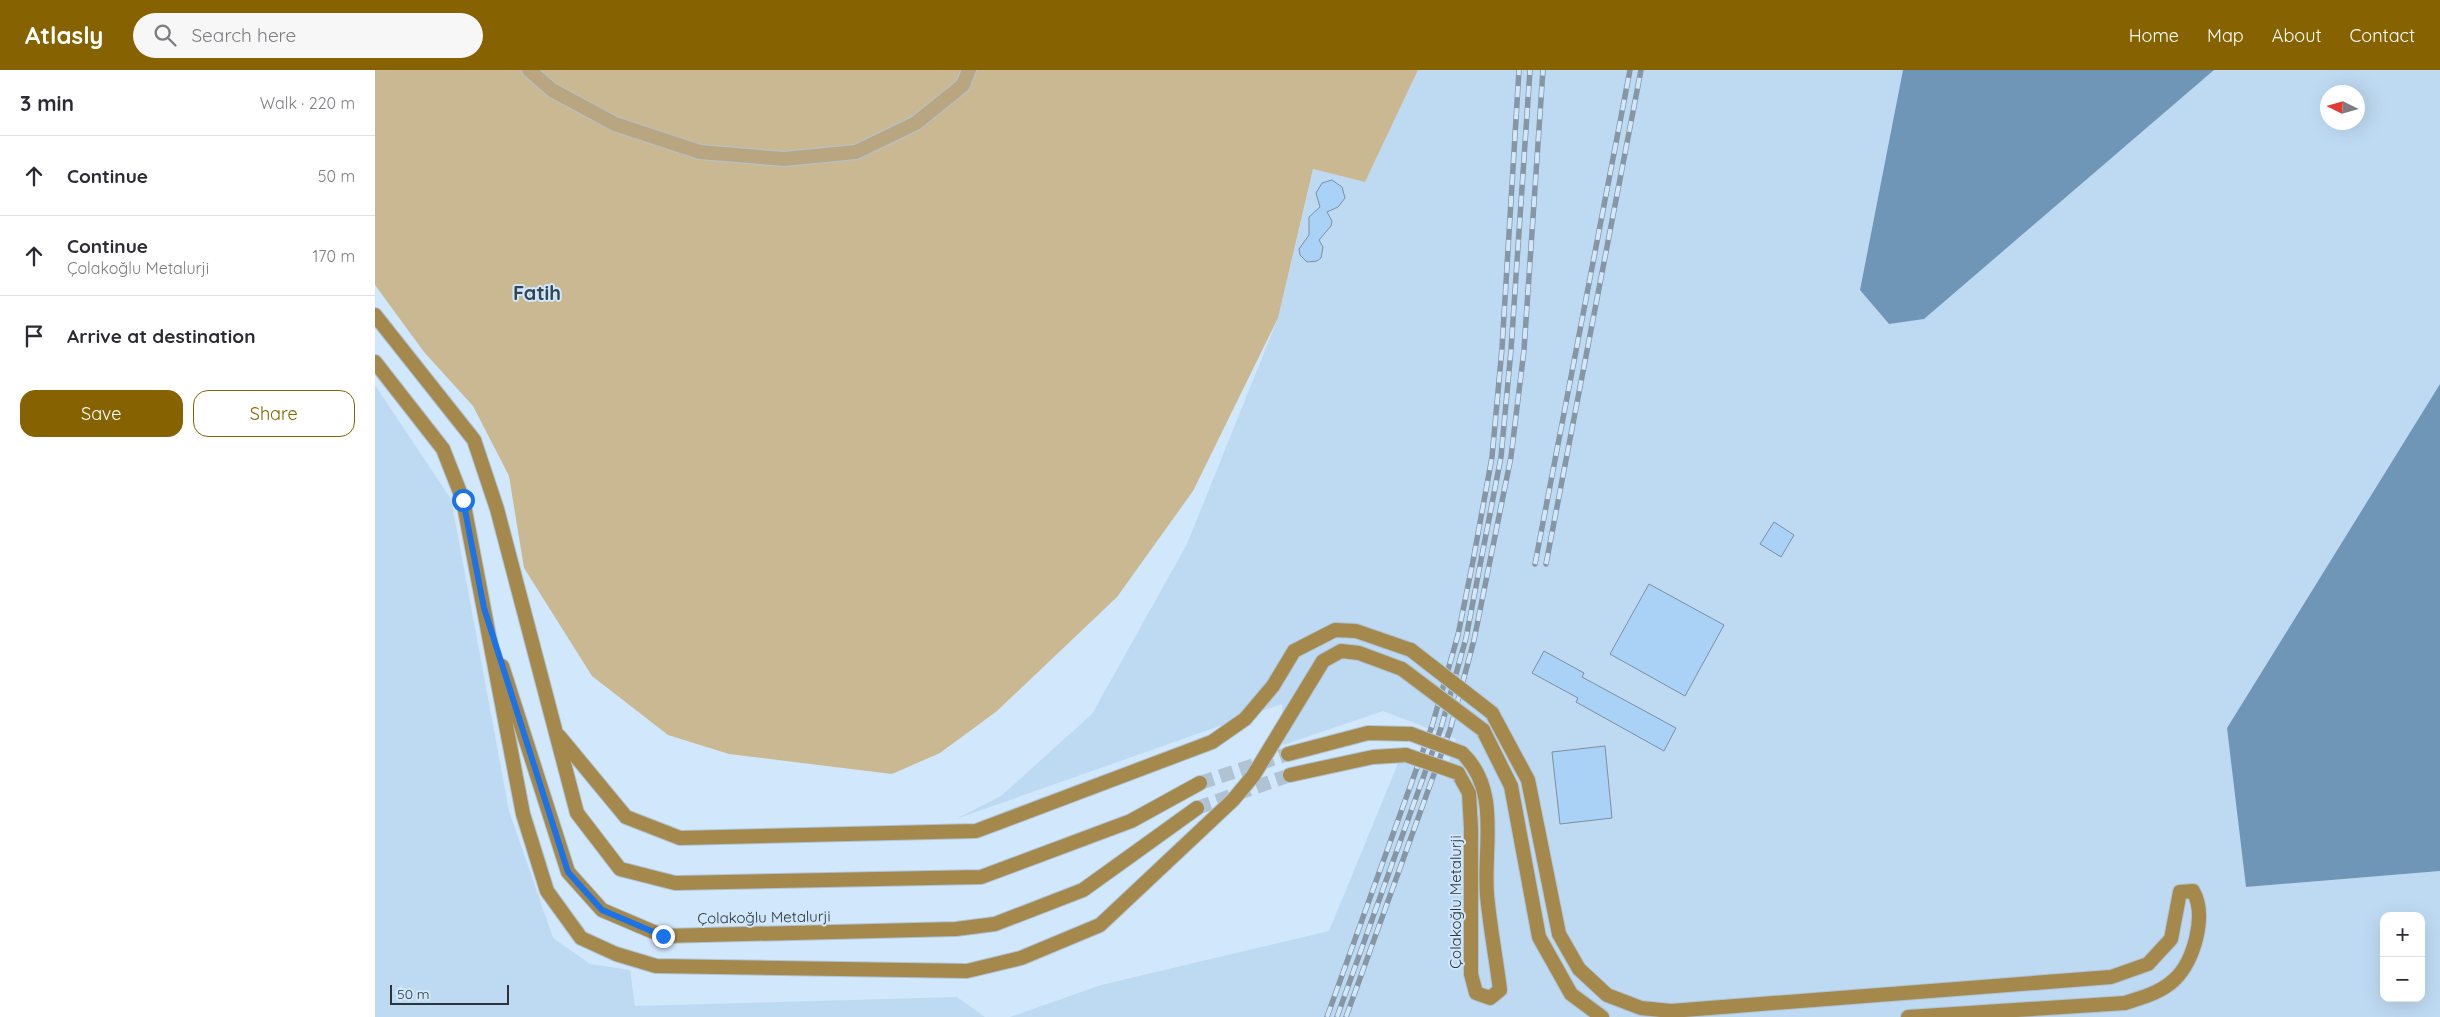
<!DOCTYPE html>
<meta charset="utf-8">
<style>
body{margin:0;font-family:Quicksand,sans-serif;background:#f7f7f7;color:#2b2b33}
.controls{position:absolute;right:15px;bottom:15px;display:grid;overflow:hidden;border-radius:10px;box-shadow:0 5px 20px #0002}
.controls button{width:45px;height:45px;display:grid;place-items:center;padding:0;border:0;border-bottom:1px solid #e1e1e2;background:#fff;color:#2b2b33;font:25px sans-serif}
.compass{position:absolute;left:1945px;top:15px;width:45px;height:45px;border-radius:50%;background:#fff;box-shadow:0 5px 20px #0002;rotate:275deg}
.scale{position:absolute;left:15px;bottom:12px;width:119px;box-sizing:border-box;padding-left:5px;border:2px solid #2b333b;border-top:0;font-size:14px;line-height:18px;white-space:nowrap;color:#2b333b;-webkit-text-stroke:4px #d1e7fb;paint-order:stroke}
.stop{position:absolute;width:15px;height:15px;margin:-11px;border:4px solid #1a73e8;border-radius:50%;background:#fff}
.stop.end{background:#1a73e8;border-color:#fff;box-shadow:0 1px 5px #0008}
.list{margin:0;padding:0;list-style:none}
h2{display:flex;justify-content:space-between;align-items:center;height:65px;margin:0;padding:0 20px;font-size:21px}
h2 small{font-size:16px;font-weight:400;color:#7c7c81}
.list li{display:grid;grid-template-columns:32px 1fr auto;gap:15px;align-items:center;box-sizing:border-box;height:80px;padding:0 20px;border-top:1px solid #e1e1e2}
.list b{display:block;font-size:19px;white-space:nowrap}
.list p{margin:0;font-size:16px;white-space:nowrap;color:#7c7c81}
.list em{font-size:16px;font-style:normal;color:#7c7c81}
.actions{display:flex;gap:10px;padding:15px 20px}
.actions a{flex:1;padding:11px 0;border:1px solid #866300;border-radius:15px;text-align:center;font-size:18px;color:#866300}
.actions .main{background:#866300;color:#fff}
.icon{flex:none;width:28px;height:28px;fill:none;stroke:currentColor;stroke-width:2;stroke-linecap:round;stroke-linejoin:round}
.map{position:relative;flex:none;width:2065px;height:947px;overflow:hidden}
header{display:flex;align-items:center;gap:30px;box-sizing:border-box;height:70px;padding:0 25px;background:#866300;color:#fff}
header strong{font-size:24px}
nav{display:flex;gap:28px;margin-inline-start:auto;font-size:18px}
.search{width:350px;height:45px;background:#f7f7f7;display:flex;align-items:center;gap:12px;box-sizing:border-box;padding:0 18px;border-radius:28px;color:#7c7c81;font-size:19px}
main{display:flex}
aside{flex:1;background:#fff}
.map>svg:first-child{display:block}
</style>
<header>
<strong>Atlasly</strong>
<div class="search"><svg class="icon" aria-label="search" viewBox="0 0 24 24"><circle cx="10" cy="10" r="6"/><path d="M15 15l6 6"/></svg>Search here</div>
<nav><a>Home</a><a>Map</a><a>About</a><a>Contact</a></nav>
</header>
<main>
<aside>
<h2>3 min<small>Walk · 220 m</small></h2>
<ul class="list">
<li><svg class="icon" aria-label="ahead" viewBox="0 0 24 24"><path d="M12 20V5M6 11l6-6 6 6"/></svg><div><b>Continue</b></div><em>50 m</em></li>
<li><svg class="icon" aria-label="ahead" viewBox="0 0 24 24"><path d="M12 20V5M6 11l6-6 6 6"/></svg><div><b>Continue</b><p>Çolakoğlu Metalurji</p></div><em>170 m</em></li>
<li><svg class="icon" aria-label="arrive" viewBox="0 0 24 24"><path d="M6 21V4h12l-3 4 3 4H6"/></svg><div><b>Arrive at destination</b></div></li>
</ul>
<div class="actions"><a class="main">Save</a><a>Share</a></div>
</aside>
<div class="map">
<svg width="2065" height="947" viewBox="0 0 2065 947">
<rect width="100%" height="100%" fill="#d1e7fb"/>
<path fill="#bedaf2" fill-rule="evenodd" d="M1043,0H1528L1485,220L1514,254L1549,248L1839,0H2065V314L1852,658L1872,817L2065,801V947H635L726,915L954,861L1024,691L1069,707L1081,669L1008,641L908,675L907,634L581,749L626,726L717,644L812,474L903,248L938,99L990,112ZM1952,22H1982V52H1952ZM2009,846H2046V928H2009Z
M0,315L76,429L134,741L178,868L215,894L255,900L260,936L582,927L610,947H0Z"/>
<path fill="#cab892" d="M0,0H1043L990,112L938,99L903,248L818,421L742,527L622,641L565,683L517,704L354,684L293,665L217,606L149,498L134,406L98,336L49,282L0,215Z"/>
<path fill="#6f95b7" d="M1528,0H1839L1549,249L1514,254L1485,220Z
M2065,314V801L1871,817L1852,658Z"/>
<path fill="#aad2f6" stroke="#7b8fa1" d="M957,110L967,117L970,128L963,137L952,142L957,151L956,156L944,170L948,177L946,188L942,191L932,192L925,185L924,179L934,165V147L945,137L941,123L947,113Z
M1399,452L1419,465L1406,487L1385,474Z
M1274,514L1349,555L1310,626L1235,584Z
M1169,581L1209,603L1207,607L1301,658L1289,681L1201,632L1203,628L1157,603Z
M1230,676L1237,748L1185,754L1177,682Z"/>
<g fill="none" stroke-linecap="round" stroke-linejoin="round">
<path stroke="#b0c3d5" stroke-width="14" stroke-dasharray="14 7" stroke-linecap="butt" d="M825,713L913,684
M822,738L915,705"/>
<defs>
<path id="minor" d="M154,0L177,20L240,54L325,82L409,89L481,82L541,53L588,15L594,0"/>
<path id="secondary" d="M0,245L99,370L122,439L202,743L245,799L300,813L606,807L756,751L825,713
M0,292L68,379L88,430L148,744L172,821L206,868L241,884L281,896L592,901L646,888L725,855L858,730L878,706L948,591L966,581L984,583L1027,599
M127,596L193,802L227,840L288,866L581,859L620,854L708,820L822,738
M1117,643L1153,710L1184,864L1204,899L1232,925L1266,938L1296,941L1736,907L1773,894L1796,869L1805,822L1818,821C1832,845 1819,892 1799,910C1785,923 1768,927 1750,933L1533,947
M1108,660L1136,716L1164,867L1196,924L1227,947
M184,666L251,747L305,768L601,761L837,672L870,649L898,616L919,581L960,560L981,561L1036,580
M913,684L993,663L1036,664
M1083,703L1094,723L1096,758V904L1101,923L1115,928L1125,920C1121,888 1115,857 1112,825C1108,777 1126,720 1087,683
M915,705L998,687L1031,685"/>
</defs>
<use href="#minor" stroke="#b0c3d5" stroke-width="16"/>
<use href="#secondary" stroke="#b0c3d5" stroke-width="16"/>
<use href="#minor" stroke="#b9a680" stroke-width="14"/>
<use href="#secondary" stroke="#a4884c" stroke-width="14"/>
<defs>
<path id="rail" d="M1160,494L1255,0
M1171,494L1266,0
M952,947L1057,656L1083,565L1098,491L1117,387L1127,278L1144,0
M962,947L1066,658L1091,568L1126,387L1136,280L1155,0
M971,947L1075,660L1099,570L1136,387L1149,280L1168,0"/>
</defs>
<use href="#rail" stroke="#8696a4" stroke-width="5.5"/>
<use href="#rail" stroke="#d1e7fb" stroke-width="4" stroke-dasharray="11" stroke-linecap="butt"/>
<defs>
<path id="secondary-bridge" d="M1036,580L1117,643
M1027,599L1108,660
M1036,664L1087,683
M1031,685L1083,703"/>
</defs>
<use href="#secondary-bridge" stroke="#b0c3d5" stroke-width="16" stroke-linecap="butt"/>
<use href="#secondary-bridge" stroke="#a4884c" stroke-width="14"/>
</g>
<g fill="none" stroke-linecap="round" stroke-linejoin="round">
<path stroke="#1a73e8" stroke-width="6" d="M88,430L109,538L193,802L227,840L288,866"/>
</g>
<g text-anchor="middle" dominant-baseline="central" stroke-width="4" stroke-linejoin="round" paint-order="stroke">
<g font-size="15" fill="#2b333b" stroke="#d1e7fb">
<text transform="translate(1080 832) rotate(-90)">Çolakoğlu Metalurji</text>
<text transform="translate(389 847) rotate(-1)">Çolakoğlu Metalurji</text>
</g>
<g font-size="20" font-weight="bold" fill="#334555" stroke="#d1e7fb">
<text x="162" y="222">Fatih</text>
</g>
</g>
</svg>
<div class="controls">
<button>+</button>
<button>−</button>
</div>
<svg class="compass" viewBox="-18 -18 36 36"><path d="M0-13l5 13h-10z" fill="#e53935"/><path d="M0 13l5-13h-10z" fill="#7c7c81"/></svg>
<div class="scale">50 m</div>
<div class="stop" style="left:88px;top:430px"></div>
<div class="stop end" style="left:288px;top:866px"></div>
</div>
</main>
